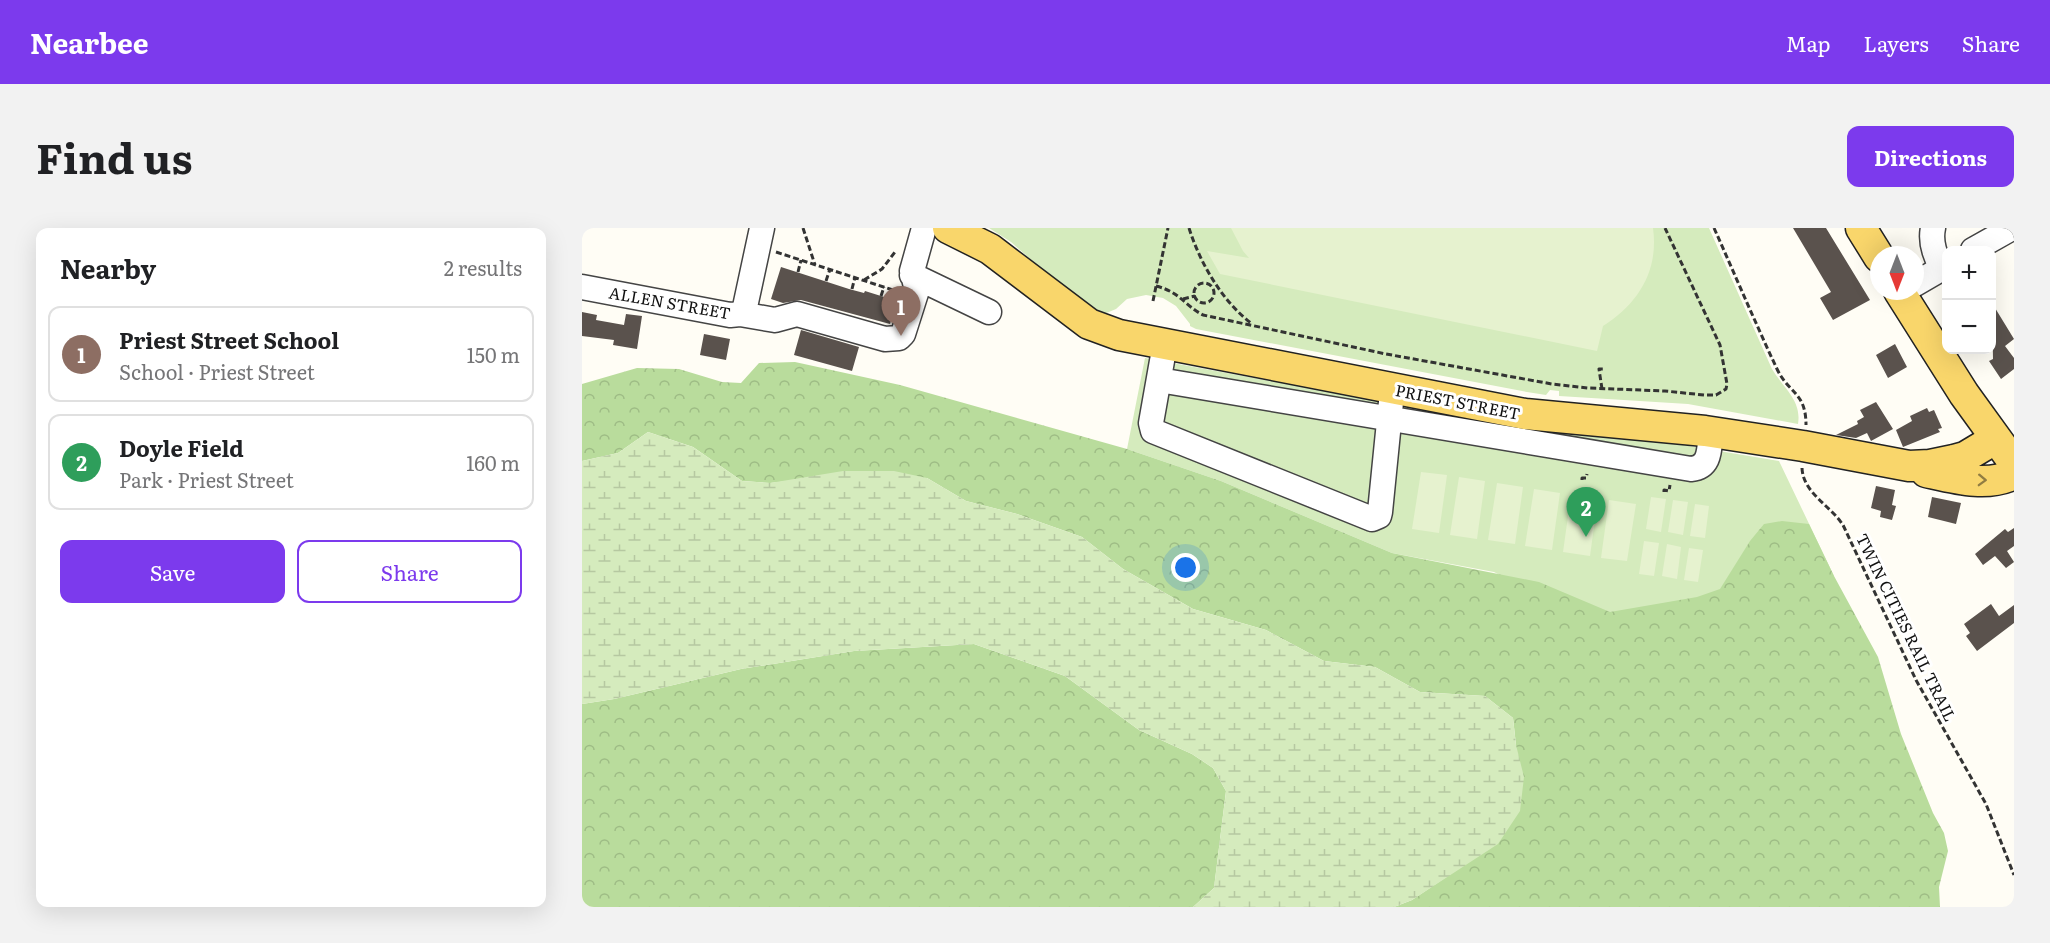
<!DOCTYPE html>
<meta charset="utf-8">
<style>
body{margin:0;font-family:Literata,serif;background:#f2f2f2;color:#202124}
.controls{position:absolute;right:18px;top:18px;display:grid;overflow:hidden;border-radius:12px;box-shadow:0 6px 24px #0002}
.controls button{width:54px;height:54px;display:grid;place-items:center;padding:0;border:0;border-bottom:2px solid #e0e0e0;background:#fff;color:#202124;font:30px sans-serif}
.compass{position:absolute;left:1288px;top:18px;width:54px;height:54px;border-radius:50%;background:#fff;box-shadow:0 6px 24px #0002;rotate:180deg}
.you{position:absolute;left:604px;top:340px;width:21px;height:21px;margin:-15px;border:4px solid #fff;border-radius:50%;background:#1a73e8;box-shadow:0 0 0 9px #1a73e833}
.badge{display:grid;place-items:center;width:39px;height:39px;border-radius:50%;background:#7c3aed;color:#fff;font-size:20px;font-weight:700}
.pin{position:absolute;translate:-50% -50px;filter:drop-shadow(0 2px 3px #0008)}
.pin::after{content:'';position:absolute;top:32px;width:21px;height:18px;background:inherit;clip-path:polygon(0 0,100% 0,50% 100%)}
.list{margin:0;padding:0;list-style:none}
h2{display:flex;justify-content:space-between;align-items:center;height:78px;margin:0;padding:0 24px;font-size:26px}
h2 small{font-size:20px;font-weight:400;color:#757577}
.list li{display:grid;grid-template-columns:39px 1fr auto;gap:18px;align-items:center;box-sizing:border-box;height:96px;margin:0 12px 12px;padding:0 12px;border:2px solid #e0e0e0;border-radius:12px}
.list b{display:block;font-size:22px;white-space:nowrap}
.list p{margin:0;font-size:20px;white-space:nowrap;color:#757577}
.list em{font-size:20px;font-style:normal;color:#757577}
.actions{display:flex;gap:12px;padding:18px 24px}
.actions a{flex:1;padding:14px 0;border:2px solid #7c3aed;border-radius:12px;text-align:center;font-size:21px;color:#7c3aed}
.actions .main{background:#7c3aed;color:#fff}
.map{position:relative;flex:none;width:1432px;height:679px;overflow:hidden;border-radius:12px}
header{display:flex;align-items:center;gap:36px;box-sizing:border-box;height:84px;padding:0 30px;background:#7c3aed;color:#fff}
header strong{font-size:28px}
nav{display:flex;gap:33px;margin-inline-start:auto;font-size:21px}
.intro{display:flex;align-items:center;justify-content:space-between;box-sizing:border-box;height:144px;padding:0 36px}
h1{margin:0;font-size:42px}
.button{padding:15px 27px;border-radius:12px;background:#7c3aed;color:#fff;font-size:21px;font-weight:700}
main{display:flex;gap:36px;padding:0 36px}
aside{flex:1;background:#fff;border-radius:12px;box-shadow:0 6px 24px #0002}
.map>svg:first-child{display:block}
</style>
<header>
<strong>Nearbee</strong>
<nav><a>Map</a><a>Layers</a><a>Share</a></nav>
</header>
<div class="intro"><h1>Find us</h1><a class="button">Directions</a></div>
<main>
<aside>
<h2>Nearby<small>2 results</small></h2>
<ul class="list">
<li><span class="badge" style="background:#8d6e63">1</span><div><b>Priest Street School</b><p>School · Priest Street</p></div><em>150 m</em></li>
<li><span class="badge" style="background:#2e9e5b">2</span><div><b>Doyle Field</b><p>Park · Priest Street</p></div><em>160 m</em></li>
</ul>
<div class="actions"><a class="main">Save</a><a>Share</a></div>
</aside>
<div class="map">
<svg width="1432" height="679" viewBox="0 0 1432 679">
<defs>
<pattern id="forest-crowns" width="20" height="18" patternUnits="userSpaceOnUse" patternTransform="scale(1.5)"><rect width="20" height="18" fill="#b9dc9c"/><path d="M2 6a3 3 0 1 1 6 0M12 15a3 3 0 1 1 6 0" fill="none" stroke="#9ebc85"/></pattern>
<pattern id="wetland-marsh" width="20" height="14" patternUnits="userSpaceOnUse" patternTransform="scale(1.5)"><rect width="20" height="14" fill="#d5ebbd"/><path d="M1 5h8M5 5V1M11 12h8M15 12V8" fill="none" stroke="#b6c8a1"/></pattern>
</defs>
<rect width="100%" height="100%" fill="#fffdf5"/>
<path fill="#d5ebbd" d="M407,0H1127L1190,141C1201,160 1220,172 1216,196L1106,176L977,168V163L968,162L964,167L945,164L614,101L608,98V96L594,78L581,70L564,67L545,71L534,81L522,86L500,77L429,14Z
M563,130L935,198L1101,217L1197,233L1252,348L1178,482L912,344L810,325L639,253L545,221Z"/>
<path fill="url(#forest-crowns)" d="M213,134L318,157L545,221L639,253L810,325L957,354L1028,384L1115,369L1138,361L1168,313L1182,296L1200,293L1227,296L1252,348L1296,429L1319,506L1351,585L1362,605L1366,623L1357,659L1358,679H812L830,672L882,637L934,517L931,490L903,468L838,464L793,439L742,433L684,402L611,381L541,341L500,309L435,286L384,273L345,250L216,252L188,255L160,253L111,219L66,204L36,225L0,233V156L55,140L97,141L140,154L159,155L177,135Z
M392,416L483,448L557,502L610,526L631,540L644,563L632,660L611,679H0V476L32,471L159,441L272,423Z"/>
<path fill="url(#wetland-marsh)" d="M66,204L111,219L160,253L188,255L261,243H312L345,250L384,273L435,286L500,309L541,341L611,381L684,402L742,433L793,439L838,464L903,468L931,490L934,517L942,549L938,583L916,616L830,672L812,679H611L632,660L644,563L631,540L610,526L557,502L483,448L392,416L272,423L159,441L32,471L0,476V233L36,225Z"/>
<path fill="#e6f2cf" d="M649,0H1071C1077,43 1056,76 1021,98L1015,123L638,46L625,23L667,30L661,23Z
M839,244L865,247L857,305L830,301Z
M877,249L903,253L895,311L868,307Z
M915,255L941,259L933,316L906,312Z
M952,261L978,265L970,322L943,318Z
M989,267L1016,270L1008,328L981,324Z
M1069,269L1084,271L1079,304L1064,301Z
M1027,272L1054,276L1045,333L1019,330Z
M1091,272L1106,274L1101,307L1086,304Z
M1113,276L1127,278L1123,310L1108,308Z
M1062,313L1077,315L1072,348L1057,346Z
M1085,316L1099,319L1095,351L1080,348Z
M1107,320L1121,322L1116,354L1102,352Z"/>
<path fill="#5a524d" d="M1211,0H1244L1288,72L1251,92L1238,70L1249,64Z
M199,39L267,61L282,65L283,63L315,73L308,96L219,72L201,75L189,71Z
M1410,75L1432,111L1423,118L1432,130V141L1419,151L1407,133L1411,131Z
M0,84L15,87L14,92L42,97L44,86L60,88L55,121L31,117L32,112L0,108Z
M219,102L277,119L270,143L212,127Z
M122,106L148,111L144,132L118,127Z
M1313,116L1325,139L1306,150L1294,127Z
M1294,174L1311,201L1289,213L1285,205L1274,210L1254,207L1276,196L1275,193L1282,189L1278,182Z
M1345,180L1347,184L1352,182L1360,200L1356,201L1358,204L1321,219L1314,202L1330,193L1328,188Z
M1294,258L1313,262L1310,277L1314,278L1310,292L1298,289L1299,283L1289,280Z
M1350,269L1379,275L1374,296L1346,289Z
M1432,300V318L1425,323L1432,334L1424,340L1413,328L1401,337L1393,326L1423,301L1426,304Z
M1409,376L1417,388L1432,377V395L1395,423L1384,408L1388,405L1382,396Z"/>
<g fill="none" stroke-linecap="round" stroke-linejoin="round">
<defs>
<path id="minor" d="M1351,0C1348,14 1353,28 1360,40
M1391,22L1430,0
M330,47L407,84
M1333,56L1364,38
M0,59L148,87L158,86L163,79L180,0
M158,86L193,92L215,86L303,111L317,110L321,106L335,62L330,43L342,0
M583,116L569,195L571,203L790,291L797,288L798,284L809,174
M577,152L1109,241C1129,239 1127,221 1129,204"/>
<path id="major" d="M366,0L408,21L507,96L537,107L943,186L1123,203L1221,218L1327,238L1348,237L1372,232L1383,229L1413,211
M1279,0L1297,29
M1317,63L1382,166L1432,235
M1344,244C1371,250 1406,260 1432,246"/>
</defs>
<use href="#minor" stroke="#444" stroke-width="27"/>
<use href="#major" stroke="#222" stroke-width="33"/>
<path stroke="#333" stroke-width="3" stroke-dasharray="6 3" stroke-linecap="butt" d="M221,0L233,37
M607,0C618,35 640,73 669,95
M1132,0C1153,47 1173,94 1195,141C1207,166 1224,164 1224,197
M194,24L314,63
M216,44L219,32
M282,52L300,41L313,24
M244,53L248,41
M612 65a10 10 0 1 1 20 0a10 10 0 1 1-20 0Z
M574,58C598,64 602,77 621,87L804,126L970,156L1006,160L1083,163L1122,167H1134L1144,161L1145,156L1138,117L1083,0
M270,61L273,49
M299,68L302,59
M601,71L613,68
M571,73L586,0
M1020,161L1017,141H1021
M1220,240C1221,265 1248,277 1261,297L1334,452L1404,576L1432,647
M1000,252V250H1004L1005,246
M1082,264V262L1087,263L1088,257"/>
<use href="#minor" stroke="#fff" stroke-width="24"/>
<use href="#major" stroke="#f9d66b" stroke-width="30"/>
</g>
<defs><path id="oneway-chevron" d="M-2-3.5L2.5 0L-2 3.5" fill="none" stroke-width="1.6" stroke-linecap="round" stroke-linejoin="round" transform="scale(1.5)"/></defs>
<use stroke="#917d42" href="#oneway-chevron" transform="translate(1400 252) rotate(2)"/>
<g text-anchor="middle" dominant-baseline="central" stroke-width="6" stroke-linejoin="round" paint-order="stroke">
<g font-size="16" fill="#111" stroke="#fff">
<text transform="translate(88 74) rotate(10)">ALLEN STREET</text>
<text transform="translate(876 173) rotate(11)">PRIEST STREET</text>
<text transform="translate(1325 399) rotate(64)">TWIN CITIES RAIL TRAIL</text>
</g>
</g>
</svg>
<div class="controls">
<button>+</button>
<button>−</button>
</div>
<svg class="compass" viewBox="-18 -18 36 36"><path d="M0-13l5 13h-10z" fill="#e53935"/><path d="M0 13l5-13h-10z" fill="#757577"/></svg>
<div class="you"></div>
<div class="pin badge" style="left:319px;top:108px;background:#8d6e63">1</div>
<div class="pin badge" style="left:1004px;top:309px;background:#2e9e5b">2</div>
</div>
</main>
